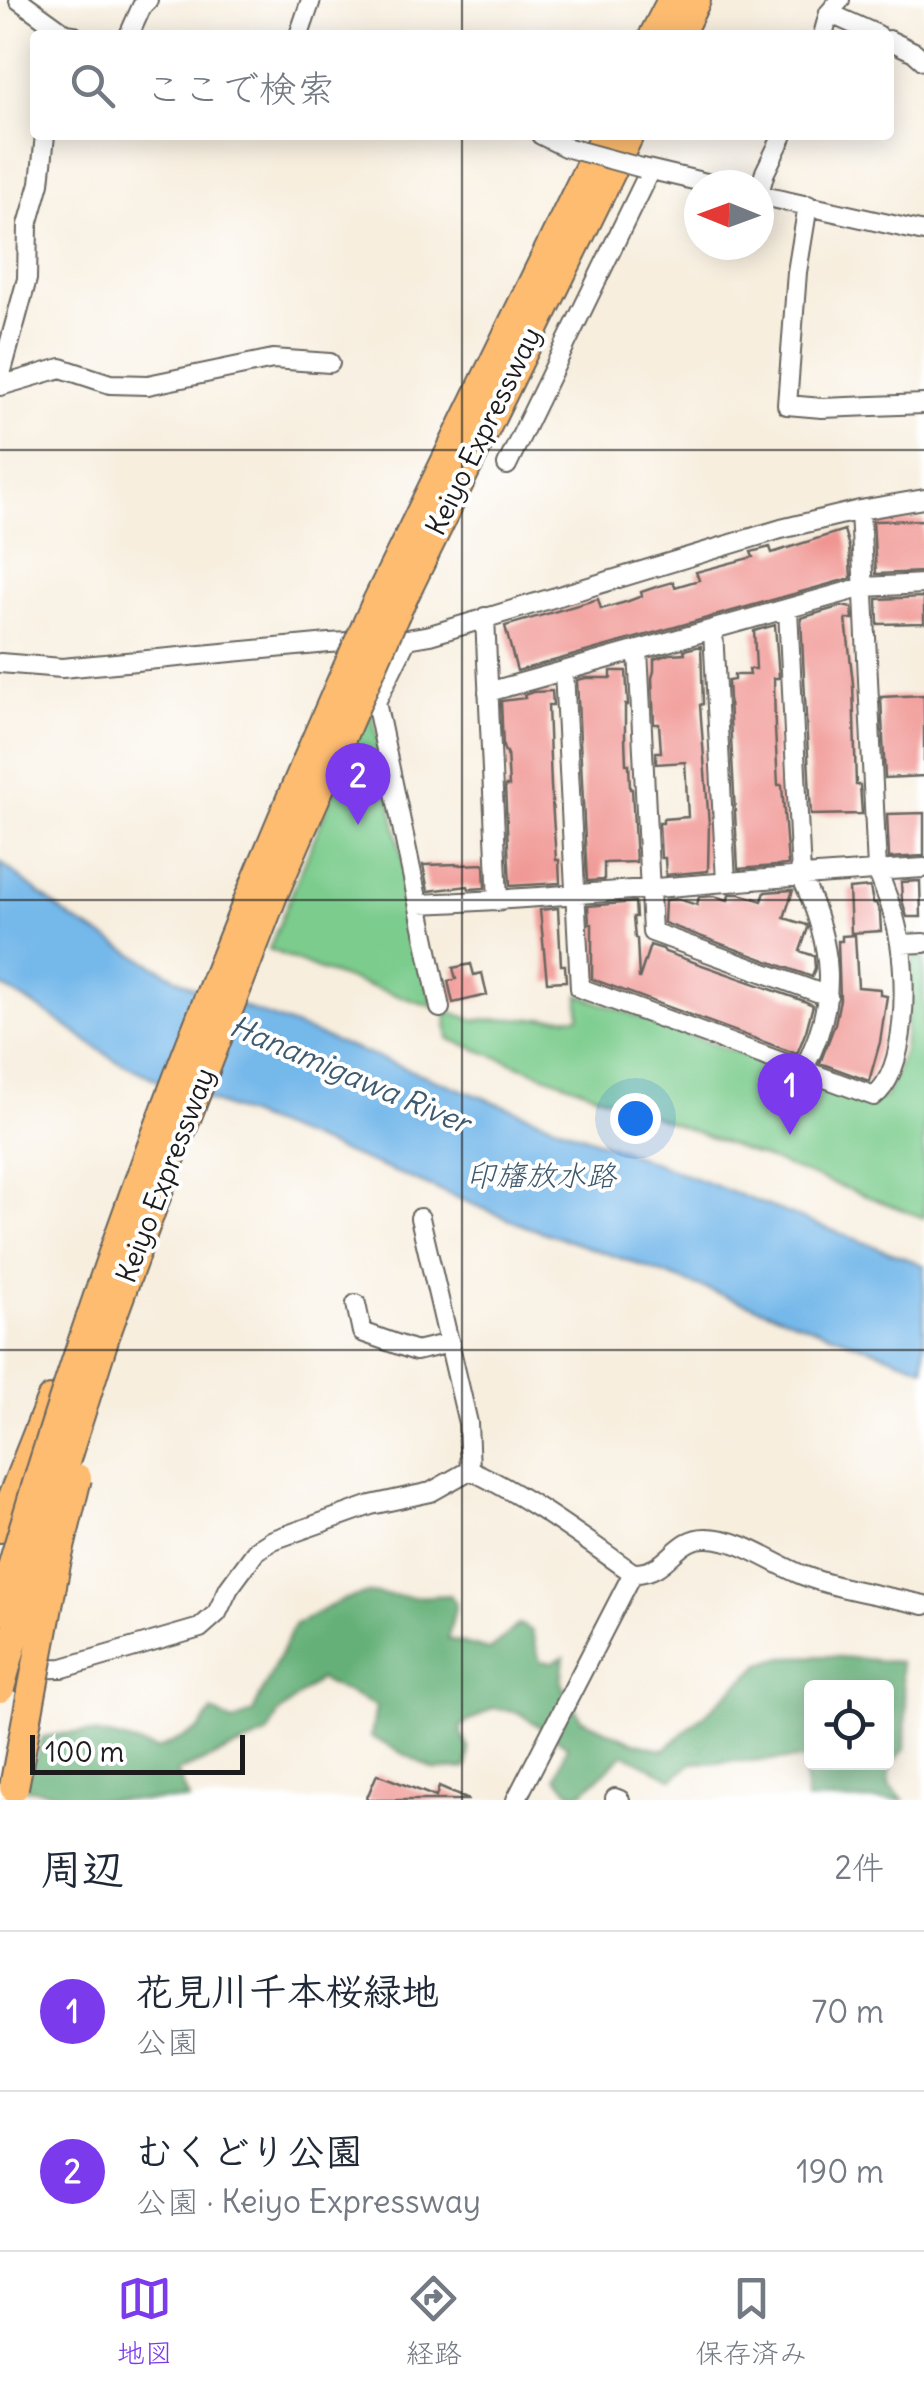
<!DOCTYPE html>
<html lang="ja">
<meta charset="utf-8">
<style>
body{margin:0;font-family:Delius,"Klee One",sans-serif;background:#f2f2f3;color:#1f2937}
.controls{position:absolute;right:30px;bottom:30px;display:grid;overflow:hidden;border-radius:10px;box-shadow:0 5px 25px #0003}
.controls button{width:90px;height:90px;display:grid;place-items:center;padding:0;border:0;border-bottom:2px solid #e0e1e3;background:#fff;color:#1f2937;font:50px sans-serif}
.compass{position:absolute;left:684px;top:170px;width:90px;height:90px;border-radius:50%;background:#fff;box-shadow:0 5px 25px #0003;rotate:271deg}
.scale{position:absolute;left:30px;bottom:25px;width:215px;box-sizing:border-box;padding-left:10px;border:5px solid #1c1c1c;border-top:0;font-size:28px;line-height:35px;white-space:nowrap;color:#1c1c1c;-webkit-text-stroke:8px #fff;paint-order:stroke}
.you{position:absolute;left:635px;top:1118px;width:35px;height:35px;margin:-25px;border:8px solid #fff;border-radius:50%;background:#1a73e8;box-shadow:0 0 0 15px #1a73e833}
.badge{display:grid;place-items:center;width:65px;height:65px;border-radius:50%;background:#7c3aed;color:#fff;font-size:32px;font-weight:700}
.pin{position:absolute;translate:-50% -82px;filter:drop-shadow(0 2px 5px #0008)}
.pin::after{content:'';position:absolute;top:52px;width:35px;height:30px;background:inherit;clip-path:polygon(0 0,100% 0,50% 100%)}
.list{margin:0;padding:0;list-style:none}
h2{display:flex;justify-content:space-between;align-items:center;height:130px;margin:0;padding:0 40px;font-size:42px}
h2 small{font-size:32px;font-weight:400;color:#747a83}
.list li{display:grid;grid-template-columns:65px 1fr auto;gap:30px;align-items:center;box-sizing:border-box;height:160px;padding:0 40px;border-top:2px solid #e0e1e3}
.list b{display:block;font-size:38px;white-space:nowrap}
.list p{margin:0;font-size:32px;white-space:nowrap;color:#747a83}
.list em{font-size:32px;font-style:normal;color:#747a83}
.icon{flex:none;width:55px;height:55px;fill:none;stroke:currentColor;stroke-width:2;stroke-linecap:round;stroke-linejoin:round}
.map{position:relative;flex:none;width:924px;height:1800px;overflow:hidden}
.search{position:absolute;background:#fff;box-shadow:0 5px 25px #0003;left:30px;right:30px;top:30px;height:110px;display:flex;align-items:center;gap:25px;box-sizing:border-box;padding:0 35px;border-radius:10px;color:#747a83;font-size:38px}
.sheet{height:450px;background:#fff}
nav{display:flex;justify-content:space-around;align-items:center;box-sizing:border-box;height:140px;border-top:2px solid #e0e1e3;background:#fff;font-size:28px;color:#747a83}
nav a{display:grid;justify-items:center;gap:5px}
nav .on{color:#7c3aed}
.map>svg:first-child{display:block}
</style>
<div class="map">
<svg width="924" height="1800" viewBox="0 0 924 1800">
<rect width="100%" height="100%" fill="#fff"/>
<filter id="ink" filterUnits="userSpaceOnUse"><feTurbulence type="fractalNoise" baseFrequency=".01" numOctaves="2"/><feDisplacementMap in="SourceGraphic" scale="20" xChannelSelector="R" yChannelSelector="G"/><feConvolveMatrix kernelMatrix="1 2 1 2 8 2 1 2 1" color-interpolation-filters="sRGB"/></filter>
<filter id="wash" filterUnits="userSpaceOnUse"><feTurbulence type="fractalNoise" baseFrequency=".0048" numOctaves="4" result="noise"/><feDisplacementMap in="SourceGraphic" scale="40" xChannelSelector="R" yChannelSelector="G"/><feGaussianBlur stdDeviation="2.25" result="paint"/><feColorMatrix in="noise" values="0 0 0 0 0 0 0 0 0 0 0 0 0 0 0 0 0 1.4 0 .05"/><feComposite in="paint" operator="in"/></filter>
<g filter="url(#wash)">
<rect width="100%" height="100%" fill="#f7eede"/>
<path fill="#7ccc8d" stroke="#4c7454" stroke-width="2.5" d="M370,702L433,1007L320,970L269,949Z
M917,956H924V1218L449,1039L446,1011L475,1020L579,1017V995L870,1101L886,1097L904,1051L911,962Z"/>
<path fill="#65b078" stroke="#40664a" stroke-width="2.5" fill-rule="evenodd" d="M368,1593L413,1597L450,1595L456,1603L448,1639L490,1650L519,1624L532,1631L540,1661L553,1662L564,1657L561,1683L581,1719L630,1741L664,1750L761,1664L783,1657L827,1656L900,1662L906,1709L905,1749L890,1766L889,1786L904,1800H806L805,1759L692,1763L673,1779L624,1754L582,1793H572L556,1778L567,1746L520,1713L493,1708L461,1726V1733L469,1749L466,1768L435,1770L371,1737L376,1706L319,1679L278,1714L267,1735L177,1772L189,1800H67L51,1792L24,1789L43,1737C92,1727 111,1735 157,1750L199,1730L212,1711L233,1722L253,1712L294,1625L342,1600ZM812,1688H886V1762H812Z"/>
<path fill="#74b8ea" stroke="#486a83" stroke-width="2.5" d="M0,862L72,919L194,988L924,1265V1368L629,1261L525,1226L405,1176L159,1081L113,1059L50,1015L0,985Z"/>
<g id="blocks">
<path fill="#f09592" d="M924,520V572L876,574L873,521Z
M844,530L849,547L851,578L517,671L505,626L598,599L601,609L626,602L642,596L641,592L659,586L673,582L675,587L699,580L696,572L753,557L751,552L770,547L772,553Z
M924,597V623L878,624L877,599Z
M842,606L852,608L853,619H846L853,684L856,785H860L862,814L811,815L801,618Z
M775,625L779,678H774L775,729L778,785H782L788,865L738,869L728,681L734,680V675H750L749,669H756L754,631Z
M701,646L703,704L700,705L709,825L708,871L666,875L665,858H661L659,823H663V819L688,817L685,762L656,764V752H661L659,724H654L652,678L654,671V659L670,654L685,653L684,650Z
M611,671H626L628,705H625V738L626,764H629L630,789H632L636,862L604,863V880L587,881L577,680L586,678H611Z
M552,691L553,705H548L551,786L556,860H559L560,883L510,886L505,786H509L507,752H505L503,747L501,701L525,698L524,695L533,692Z
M924,695V776L885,778L881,697Z
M924,813V856L889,858L887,814Z
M460,864V865L484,864L485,888L469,889L468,886L428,891L423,865Z
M920,881L921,917H907L902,900L901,882Z
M870,887L873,903H876L880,913L881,931L851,933L849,889Z
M793,890L784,918L807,925L808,928L800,951L814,956L815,968L812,977L664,923L665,900L678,899L697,905L699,897L714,896L728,900L729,894H740L762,901L765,892Z
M635,902L636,917H633L635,938L637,939L639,979L650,945L663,949L665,952L804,1001L813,1005L806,1031L797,1054L592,979V924H589L588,906Z
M558,908L561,965H565L566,981L547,982L540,910Z
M855,935L858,987L880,989V995L887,996L880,1042L869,1081L820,1063L835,1024L840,999L838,941H842V936Z
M471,964L474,975L482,973L487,995L453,1003L448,981L456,979L453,968Z
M377,1774L436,1797L439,1787L469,1800H366Z"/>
</g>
</g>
<g filter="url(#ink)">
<use href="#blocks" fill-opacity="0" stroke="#696660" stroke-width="2.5"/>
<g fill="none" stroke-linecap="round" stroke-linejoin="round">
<defs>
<path id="minor" d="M19,0L66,34L73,35
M829,13L878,35
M129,35L142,6L148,0
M299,35L311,0
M823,35L829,13L840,0
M889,40L914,52L924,61
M541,135L565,147
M643,168L715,185
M759,193L765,172L783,135
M759,195L924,232
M808,205L797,272L787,405L822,408L924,404
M0,378L27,279L28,225L40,183L45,135
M0,386L61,368L110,384L148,385L273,359L330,363
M507,465L650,170
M788,609L801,876C833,944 840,1001 803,1070
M485,617L498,901
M713,630L726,882
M407,639L376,702L440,1008
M638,650L652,932L828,996
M0,663L62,668L329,643L407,639L430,635L781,529L860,510L924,499
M564,671L580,988L874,1096C908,1070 907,977 899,938C895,914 886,893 877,870L860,510
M488,692L864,587L924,584
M419,904C588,897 755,877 924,868
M901,944L924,943
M420,1218L468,1423L470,1470
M356,1304L362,1332L416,1351L450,1343
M0,1669L63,1668L200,1628L217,1613L229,1588L257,1550L273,1540L371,1505L431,1492L470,1470C529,1497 580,1536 633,1573C670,1574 674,1536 708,1538C741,1539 772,1563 802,1575C841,1590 883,1595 924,1605
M615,1798L620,1800
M516,1800L633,1573"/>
<path id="highway" d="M654,35L672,0
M679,35L696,0
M375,606L605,135
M395,614L629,135
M0,1528L51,1400"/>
</defs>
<use href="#minor" stroke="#696660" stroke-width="22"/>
<use href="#highway" stroke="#696660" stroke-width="32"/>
<use href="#minor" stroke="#fff" stroke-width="18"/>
<use href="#highway" stroke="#fdbc70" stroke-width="28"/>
<defs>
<path id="minor-bridge" d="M565,147L642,168"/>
<path id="highway-bridge" d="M0,1610C96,1265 229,932 375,606
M0,1688L45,1525L105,1336L161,1183L273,895L395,614
M14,1787L56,1564L77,1478"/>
</defs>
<use href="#minor-bridge" stroke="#696660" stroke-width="22" stroke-linecap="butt"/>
<use href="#highway-bridge" stroke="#696660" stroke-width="32" stroke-linecap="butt"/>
<use href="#minor-bridge" stroke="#fff" stroke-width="18"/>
<use href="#highway-bridge" stroke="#fdbc70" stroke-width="28"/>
</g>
</g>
<path fill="none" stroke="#1c1c1c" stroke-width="2.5" stroke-opacity="0.55" d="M462,0V35M462,135V1800M0,450H924M0,900H924M0,1350H924"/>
<g text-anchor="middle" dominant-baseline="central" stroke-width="8" stroke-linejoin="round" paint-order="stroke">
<g font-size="28" fill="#1c1c1c" stroke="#fff">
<text transform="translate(483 431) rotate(-64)">Keiyo Expressway</text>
<text transform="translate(165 1175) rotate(-69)">Keiyo Expressway</text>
</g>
<g font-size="30" font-style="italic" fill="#3f5a6e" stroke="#fff">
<text transform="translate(350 1074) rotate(23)">Hanamigawa River</text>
<text x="541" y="1175">印旛放水路</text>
</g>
</g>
</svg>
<div class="controls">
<button><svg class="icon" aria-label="locate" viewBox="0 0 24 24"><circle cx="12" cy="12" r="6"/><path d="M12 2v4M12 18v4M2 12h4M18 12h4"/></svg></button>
</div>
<svg class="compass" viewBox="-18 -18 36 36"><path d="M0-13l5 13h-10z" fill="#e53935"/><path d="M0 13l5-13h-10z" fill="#747a83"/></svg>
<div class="scale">100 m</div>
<div class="you"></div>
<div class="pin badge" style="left:790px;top:1135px">1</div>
<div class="pin badge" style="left:358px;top:825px">2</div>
<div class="search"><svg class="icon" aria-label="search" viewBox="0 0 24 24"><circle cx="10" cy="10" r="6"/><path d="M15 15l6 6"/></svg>ここで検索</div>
</div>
<section class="sheet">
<h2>周辺<small>2件</small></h2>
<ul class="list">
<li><span class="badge">1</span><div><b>花見川千本桜緑地</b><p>公園</p></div><em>70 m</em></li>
<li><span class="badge">2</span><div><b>むくどり公園</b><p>公園 · Keiyo Expressway</p></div><em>190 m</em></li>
</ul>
</section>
<nav>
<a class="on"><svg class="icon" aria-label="map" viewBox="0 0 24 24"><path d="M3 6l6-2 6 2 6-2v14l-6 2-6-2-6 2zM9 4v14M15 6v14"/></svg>地図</a>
<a><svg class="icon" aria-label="directions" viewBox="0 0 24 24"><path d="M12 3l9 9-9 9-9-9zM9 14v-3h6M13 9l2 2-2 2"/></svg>経路</a>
<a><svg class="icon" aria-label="saved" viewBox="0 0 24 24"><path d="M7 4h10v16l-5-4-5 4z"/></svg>保存済み</a>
</nav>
